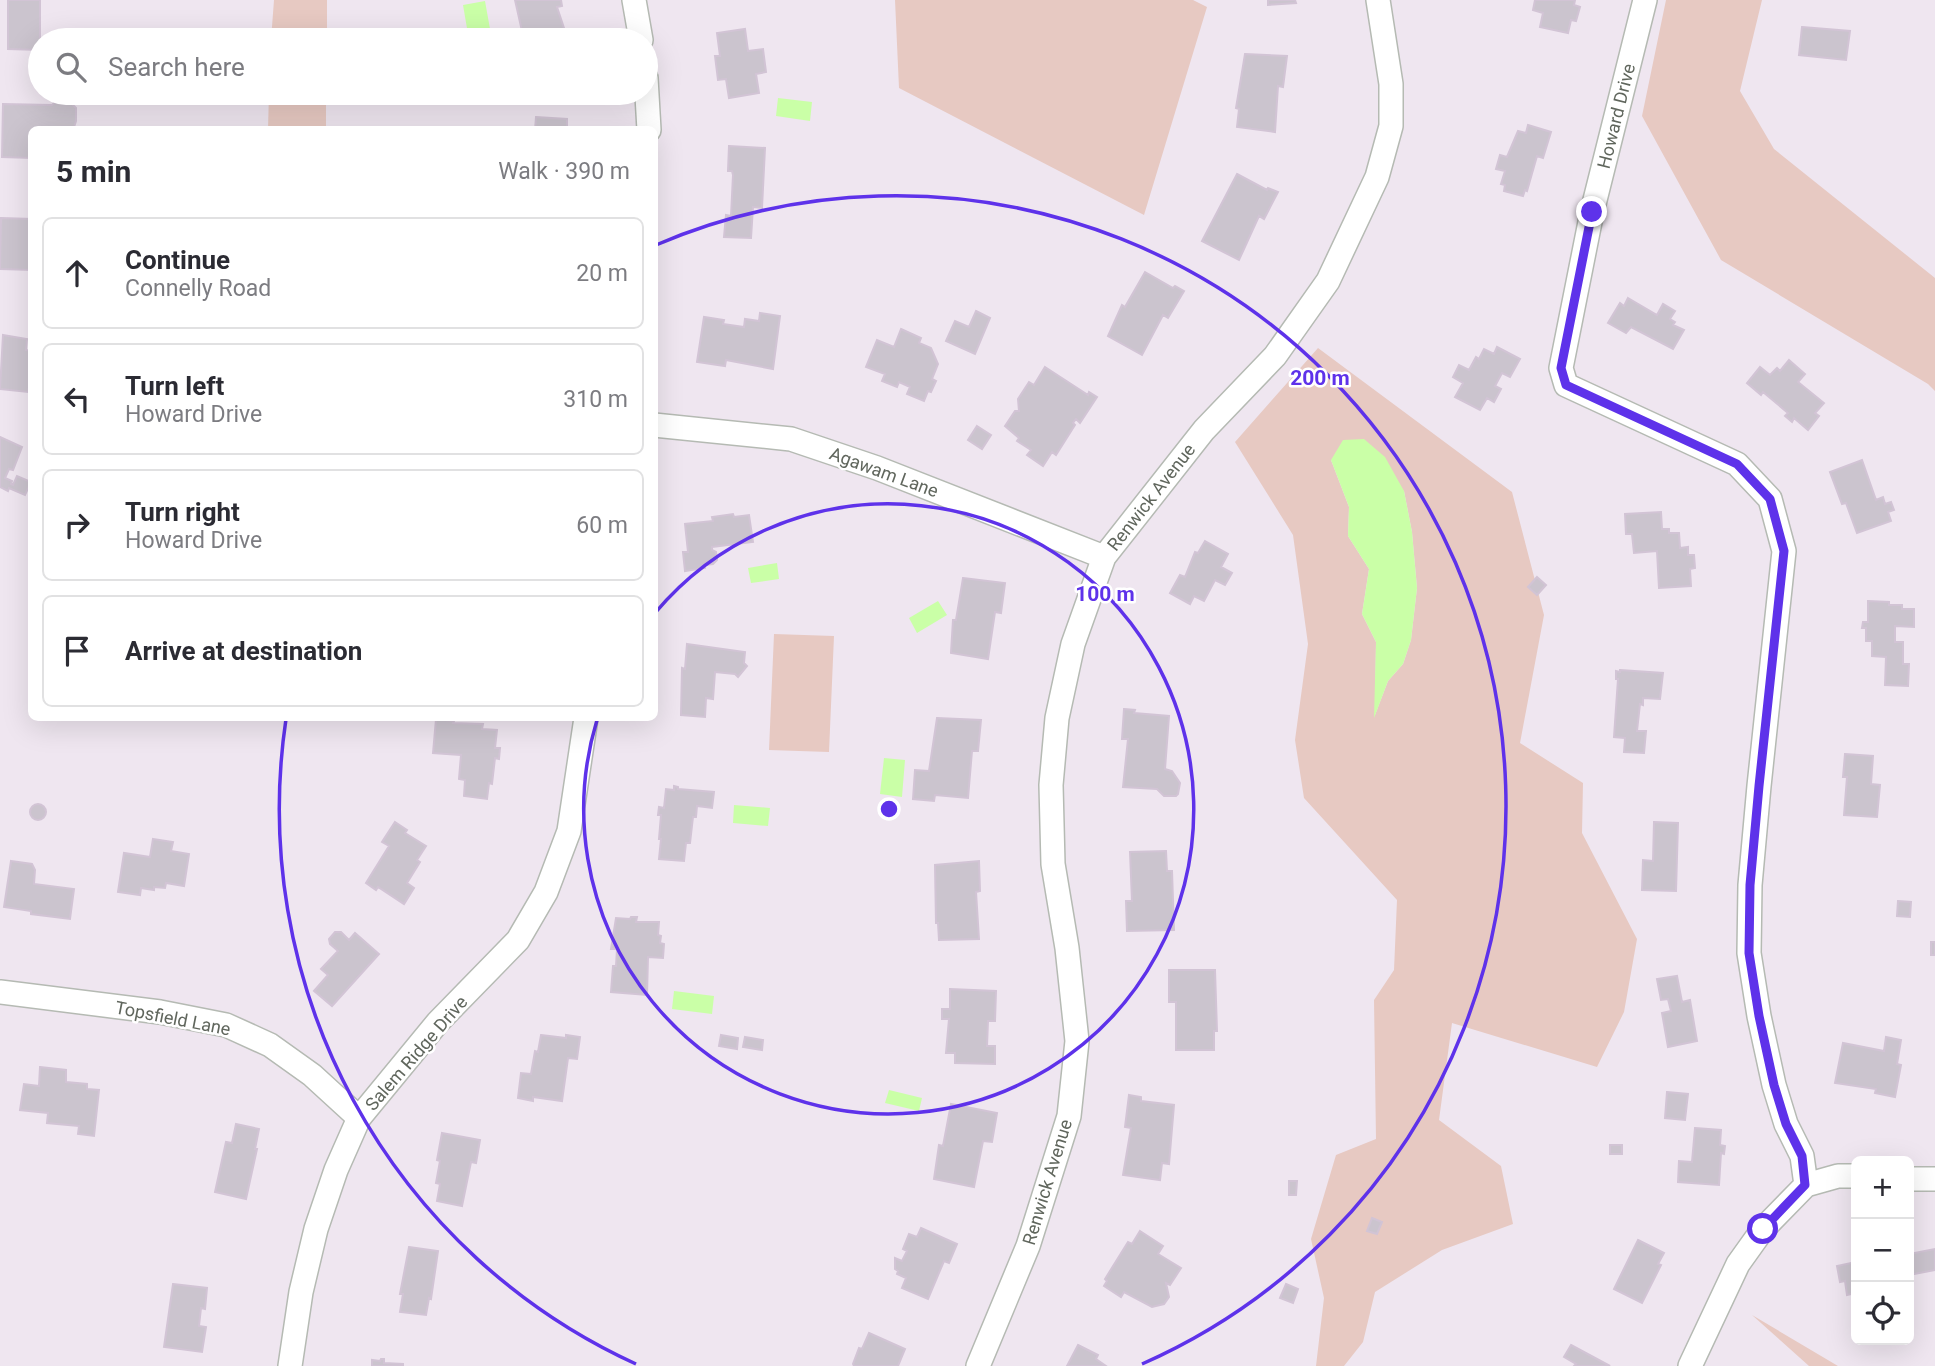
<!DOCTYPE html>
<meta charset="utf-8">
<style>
body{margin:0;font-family:Roboto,sans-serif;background:#f7f7f7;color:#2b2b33}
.controls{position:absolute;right:21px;bottom:21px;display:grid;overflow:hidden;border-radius:10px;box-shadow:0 7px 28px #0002}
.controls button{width:63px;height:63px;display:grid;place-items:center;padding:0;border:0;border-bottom:2px solid #e1e1e2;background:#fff;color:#2b2b33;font:35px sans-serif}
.stop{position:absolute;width:21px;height:21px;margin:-16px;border:5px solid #5e32ea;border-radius:50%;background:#fff}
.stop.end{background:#5e32ea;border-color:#fff;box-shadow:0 2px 7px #0008}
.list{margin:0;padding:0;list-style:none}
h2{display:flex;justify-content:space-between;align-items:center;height:91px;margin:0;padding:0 28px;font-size:30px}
h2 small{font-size:23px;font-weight:400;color:#7c7c81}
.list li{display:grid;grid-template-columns:46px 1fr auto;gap:21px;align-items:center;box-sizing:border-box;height:112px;margin:0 14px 14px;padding:0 14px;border:2px solid #e1e1e2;border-radius:10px}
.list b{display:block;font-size:26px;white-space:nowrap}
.list p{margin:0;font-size:23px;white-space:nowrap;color:#7c7c81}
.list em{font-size:23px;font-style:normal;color:#7c7c81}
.icon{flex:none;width:38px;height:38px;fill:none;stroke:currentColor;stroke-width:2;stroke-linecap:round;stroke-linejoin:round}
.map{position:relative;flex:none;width:1935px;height:1366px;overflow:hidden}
.search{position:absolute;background:#fff;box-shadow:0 7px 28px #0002;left:28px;top:28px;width:630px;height:77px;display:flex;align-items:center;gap:18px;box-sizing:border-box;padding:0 24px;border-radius:38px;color:#7c7c81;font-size:26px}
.panel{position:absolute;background:#fff;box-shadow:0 7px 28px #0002;left:28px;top:126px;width:630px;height:595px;border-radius:10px}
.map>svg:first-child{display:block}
</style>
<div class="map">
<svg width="1935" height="1366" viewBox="0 0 1935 1366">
<rect width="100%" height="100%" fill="#efe6f0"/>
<path fill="#e7c9c2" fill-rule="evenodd" d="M274,0H327V40H271Z
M895,0H1193L1207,7L1144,215L899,88Z
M1666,0H1762L1740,91L1774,149L1935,278V391L1928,384L1721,260L1642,116Z
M269,93H326V129H268Z
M1318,348L1512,492L1544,615L1520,743L1583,783L1582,833L1637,939L1624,1012L1597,1067L1452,1023L1439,1120L1501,1166L1513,1224L1442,1250L1375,1292L1363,1342L1344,1366H1316L1324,1298L1311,1239L1336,1155L1376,1139L1374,1000L1394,970L1397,900L1304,798L1295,740L1308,644L1293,535L1235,442ZM1331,460L1404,491L1412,532L1417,588L1411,640L1403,664L1388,681L1375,715L1376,642L1362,614L1369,569L1348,536L1349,507Z
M774,634L834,636L829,752L769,750Z
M1752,1315L1838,1366H1809Z"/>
<path fill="#caffa7" d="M485,1L492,40H469L463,5Z
M778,98L812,102L810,121L776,116Z
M1364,439L1385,457L1404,491L1412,532L1417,588L1411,640L1403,664L1388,681L1374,718L1376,642L1362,614L1369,569L1348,536L1349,507L1331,460L1343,440Z
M777,563L779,579L751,583L748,568Z
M938,601L947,615L917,633L909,618Z
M884,758L905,760L902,797L880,794Z
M734,805L770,808L768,826L733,823Z
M674,991L714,996L712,1014L672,1009Z
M889,1090L922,1098L919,1111L885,1103Z"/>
<path fill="#cbc4ce" stroke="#d2c4d5" stroke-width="2" d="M8,0H40V50L8,49Z
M515,0H561L562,6L557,7L568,40H524Z
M1268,0H1295L1296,3L1268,5Z
M1535,0H1575L1574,5L1580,7L1576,21L1571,20L1568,33L1540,27L1543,13L1533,10Z
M1802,27L1850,31L1846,60L1799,55Z
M745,29L748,51L763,49L766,72L756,74L759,93L729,98L726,79L718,80L715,56H720L717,33Z
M1245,54L1287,56L1283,87L1278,86L1275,132L1237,127L1239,109L1236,108Z
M57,100H68L76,108V121L73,130H32V158L2,157L3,104L52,105Z
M536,117L567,119V130H535Z
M1528,125L1551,132L1543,158L1537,156L1527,191L1525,190L1523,196L1504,191L1505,185L1501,184L1505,171L1496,169L1500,155L1507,157L1518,131L1526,133Z
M729,146L765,148L762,208L753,207L751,238L724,237L726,215L731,216L733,175L732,171H728Z
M1237,174L1267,190L1268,188L1278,192L1264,219L1259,216L1239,260L1202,241Z
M1,218L32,219V270L0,269Z
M1145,272L1173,288L1175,286L1184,291L1168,318L1163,315L1142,355L1108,336L1122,305L1125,307Z
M1628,298L1657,315L1663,304L1675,311L1670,319L1675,322L1673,325L1684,330L1673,349L1631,327L1626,333L1608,323L1620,303L1624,306Z
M976,311L990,318L975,354L946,341L955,321L969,327Z
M760,313L780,316L773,369L726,360L725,366L697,362L704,317L724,320L723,324L744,327L745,319L759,321Z
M901,329L921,338L919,343L931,348L938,364L932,379L936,381L931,392L928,391L924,401L907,394L910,387L899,382L897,387L882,381L885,374L866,367L877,340L894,347Z
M3,335L27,339L26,350L32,351V375L28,392L0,389Z
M1497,347L1520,359L1510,377L1502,373L1495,386L1501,389L1494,402L1487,398L1480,410L1455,397L1463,383L1453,377L1459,365L1469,370L1476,357L1479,359L1484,349L1494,354Z
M1789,360L1805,374L1798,382L1824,403L1815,413L1819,416L1808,430L1794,418L1792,422L1785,416L1788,413L1763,392L1761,395L1747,383L1760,367L1770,375L1777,368L1780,371Z
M1045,367L1088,395L1089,392L1097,397L1080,423L1076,419L1073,423L1075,425L1056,455L1052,452L1043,466L1027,455L1031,450L1017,441L1019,438L1005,426L1015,411H1019L1018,399L1029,382L1034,385Z
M977,426L991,435L982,449L968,440Z
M0,437L22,447L13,470L9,469L5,478L12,481L11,484L13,485L17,476L31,482L25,495L9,488L8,491L0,487Z
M1862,460L1876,500L1883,497L1885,504L1891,502L1894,510L1888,512L1891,521L1857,533L1846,503L1842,504L1830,472Z
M1661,512L1662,529H1669V533H1679L1680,548L1688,547V555H1694L1695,568L1690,569L1691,586L1659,588L1657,551L1634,553L1632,534H1626L1625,514Z
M733,514L734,517L749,515L753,542L712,547V550L716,552L717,560L713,564L705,565V568L685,571L683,552H688L685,524L713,521L712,517Z
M1205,541L1228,554L1221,567L1232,573L1225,585L1215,580L1204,601L1194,596L1190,604L1170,593L1180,575L1185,577L1195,552L1198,553Z
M1537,577L1546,585L1537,595L1528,587Z
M963,578L1005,583L1001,613L995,612L988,659L951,653L953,620H956Z
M1868,601L1889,602V605H1902V609H1914V627L1895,626V642H1903V664H1909L1908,686L1885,685L1886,657L1872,656V641H1866V628H1862L1863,622H1868Z
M687,644L745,652L744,663L747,666L738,677L735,674L715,672L713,699L706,698L705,717L681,715L682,668L685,669Z
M1620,670L1663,673L1660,699L1643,698V705L1640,704L1637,731H1646L1644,753L1624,752L1625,738L1614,737L1618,679H1616V671L1620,672Z
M1124,709L1135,710L1134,713L1169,716L1165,769L1172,771L1180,783L1178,794L1176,796H1164L1157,789L1123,787L1128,739H1122Z
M937,718L981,720L978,751H972L968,798L935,795L934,801L913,799L915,770L929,771Z
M436,719L454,721L453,723L483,724L482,729L497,730L495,748H500L499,759L495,758L492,784L489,783L487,799L464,796L465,780L459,779L461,755L433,753Z
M1845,754L1873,756L1871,784L1880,785L1877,817L1844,815L1847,777H1843Z
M674,786L678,787V789L714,792L712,808L697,806L696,817H693L690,843H686L684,861L659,859L661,839H659L661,815H658L659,807L664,808L666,789L674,790Z
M30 812a8 8 0 1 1 16 0a8 8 0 1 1-16 0Z
M395,822L407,830L405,833L426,846L417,860L420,862L407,883L414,888L404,904L378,887L376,890L366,883L389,846L382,842Z
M1654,822L1678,823L1676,891L1642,890L1643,860L1653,861Z
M153,839L173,842L171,851L189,854L184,886L166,883L165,888L154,887V890L141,888L140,895L118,892L124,853L150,857Z
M1166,851L1167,871H1172L1174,930L1127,931L1126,901H1132L1130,852Z
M11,861L32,864L35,870L34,884L74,889L70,919L31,914V911L4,907Z
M979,861L980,891L976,892L979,939L939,940L938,923H936L935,865Z
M1898,901L1911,902L1910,917L1897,916Z
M631,917H637L636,922H659L658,935L661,936L660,943L664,944L663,958L648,957L647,995L611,992L613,966H616L617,949H611L616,918L630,919Z
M335,932H341L349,940L355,933L379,954L332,1006L314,991L328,975L321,969L338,951L330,944L329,939Z
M1931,942H1935V955H1931Z
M1169,970H1215L1217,1031H1214V1050H1176V1002H1169Z
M1677,976L1682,1002L1690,1000L1697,1041L1668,1047L1662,1013L1671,1011L1668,999L1661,1000L1657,979Z
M950,989L996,991L995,1021H988L987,1046H995V1064L955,1063V1053H946L949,1019H942V1009H950Z
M541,1035L566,1038V1035L580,1037L577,1059L568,1058L562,1101L533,1097V1101L518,1098L521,1073L531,1074L535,1051L538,1052Z
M721,1035L738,1038L737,1049L719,1046Z
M745,1037L763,1040L762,1050L743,1047Z
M1886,1037L1901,1040L1897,1064L1901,1065L1895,1097L1875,1093L1876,1089L1835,1083L1843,1043L1884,1051Z
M40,1067L66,1070V1082L87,1084V1089L99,1090L94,1136L78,1134L79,1126L47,1123L48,1113L20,1110L24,1084L39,1086Z
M1667,1092L1688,1094L1685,1120L1665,1118Z
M1129,1095L1141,1097V1101L1174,1105L1169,1164L1162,1163L1160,1180L1123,1175L1131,1128L1125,1127Z
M951,1104L997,1113L992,1142L983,1141L974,1187L934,1179L939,1145L943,1146Z
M236,1124L259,1129L255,1149H257L246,1199L215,1192L226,1142L232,1143Z
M1695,1128L1721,1130L1720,1145L1725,1146L1724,1154L1721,1153L1719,1185L1678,1182L1679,1161L1692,1162Z
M442,1133L480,1140L476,1163L471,1162L462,1206L437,1201L440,1184L436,1183L440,1161L437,1160Z
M1610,1145H1622V1154H1610Z
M1289,1181H1297L1296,1195H1289Z
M1372,1218L1382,1222L1377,1234L1367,1231Z
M921,1228L957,1244L949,1263L944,1261L928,1299L902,1288L906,1278L897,1274L898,1271L895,1269V1258L902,1261L907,1251L903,1249L909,1234L917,1237Z
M1140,1231L1163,1246L1158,1254L1181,1268L1170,1285L1166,1283L1169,1297L1164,1304L1152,1307L1124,1292L1121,1297L1104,1286L1107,1281L1105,1279L1128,1242L1132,1244Z
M1638,1240L1664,1253L1658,1264L1661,1265L1642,1303L1614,1289Z
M409,1247L438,1251L431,1299L429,1298L426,1315L400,1312L403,1294H400Z
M1935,1249V1270L1909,1275V1254Z
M1856,1262V1293L1847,1295L1845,1281L1840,1282L1837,1266Z
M173,1284L207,1288L205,1309L201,1308L199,1326L206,1327L202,1352L164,1347Z
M1286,1284L1298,1289L1293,1303L1280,1298Z
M869,1333L905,1349L898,1366H854L853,1364L859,1348L862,1349Z
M1078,1345L1098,1355L1096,1359L1106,1366H1067Z
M1571,1345L1610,1366H1574L1576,1364L1564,1357Z
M381,1359H384V1363L403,1364V1366H372V1360L380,1361Z"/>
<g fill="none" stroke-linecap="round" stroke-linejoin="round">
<defs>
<path id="street" d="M634,0L641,40
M1645,0L1592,212L1561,368L1566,385L1737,464L1770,499L1784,551L1759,786L1750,885L1749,953L1759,1016L1774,1085L1786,1124L1802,1156L1806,1185
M646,78L649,130
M654,425L791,439L877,468L1104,557
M0,992L160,1012L226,1025L270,1045L312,1075L359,1118
M1909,1179H1935
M290,1366L301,1292L316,1229L336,1170L359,1118L438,1022L518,940L546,892L569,831L586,718
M978,1366L1028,1246L1069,1116L1077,1041L1067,948L1053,864L1051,785L1057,718L1073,644L1104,557L1204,430L1275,356L1328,281L1377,177L1391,126V84L1378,0
M1690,1366L1738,1264L1763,1229L1806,1185L1838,1176H1856"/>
</defs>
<use href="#street" stroke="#b5bab3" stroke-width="26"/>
<use href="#street" stroke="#fff" stroke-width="23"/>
</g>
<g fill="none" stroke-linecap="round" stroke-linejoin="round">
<path stroke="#5e32ea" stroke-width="9" d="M1592,212L1561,368L1566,385L1737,464L1770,499L1784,551L1759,786L1750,885L1749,953L1759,1016L1774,1085L1786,1124L1802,1156L1805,1185L1763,1229"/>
</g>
<g fill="none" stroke="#5e32ea" stroke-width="3.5">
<path d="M655 613A305 305 0 1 1 597 720"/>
<path d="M636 1364A610 610 0 0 1 286 719M656 245A610 610 0 0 1 1142 1364"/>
</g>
<g text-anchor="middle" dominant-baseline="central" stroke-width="5" stroke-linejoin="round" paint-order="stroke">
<g font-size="18" fill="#60665d" stroke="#fff">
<text transform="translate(1616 116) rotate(-76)">Howard Drive</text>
<text transform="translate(884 472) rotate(20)">Agawam Lane</text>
<text transform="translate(1151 497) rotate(-52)">Renwick Avenue</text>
<text transform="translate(173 1018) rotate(11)">Topsfield Lane</text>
<text transform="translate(416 1053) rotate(-49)">Salem Ridge Drive</text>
<text transform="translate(1047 1182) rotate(-73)">Renwick Avenue</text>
</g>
</g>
<circle cx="889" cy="809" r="10" fill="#5e32ea" stroke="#fff" stroke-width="3.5"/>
<g font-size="21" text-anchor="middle" font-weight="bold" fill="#5e32ea" stroke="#fff" stroke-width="5" stroke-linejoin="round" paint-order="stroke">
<text x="1320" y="385">200 m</text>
<text x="1105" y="601">100 m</text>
</g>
</svg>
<div class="controls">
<button>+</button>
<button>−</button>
<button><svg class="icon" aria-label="locate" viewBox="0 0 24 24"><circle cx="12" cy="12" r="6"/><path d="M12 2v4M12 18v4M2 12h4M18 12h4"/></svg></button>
</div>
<div class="stop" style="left:1763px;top:1229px"></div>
<div class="stop end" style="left:1592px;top:212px"></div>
<div class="search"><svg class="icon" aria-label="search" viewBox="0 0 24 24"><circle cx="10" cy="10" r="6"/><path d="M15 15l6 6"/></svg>Search here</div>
<section class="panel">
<h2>5 min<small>Walk · 390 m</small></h2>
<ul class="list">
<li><svg class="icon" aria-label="ahead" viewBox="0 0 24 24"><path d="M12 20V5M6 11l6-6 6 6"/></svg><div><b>Continue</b><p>Connelly Road</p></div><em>20 m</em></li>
<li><svg class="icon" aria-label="left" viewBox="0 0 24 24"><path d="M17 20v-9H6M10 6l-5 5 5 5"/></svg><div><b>Turn left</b><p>Howard Drive</p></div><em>310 m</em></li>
<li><svg class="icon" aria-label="right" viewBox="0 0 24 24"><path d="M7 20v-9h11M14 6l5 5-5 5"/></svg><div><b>Turn right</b><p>Howard Drive</p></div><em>60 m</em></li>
<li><svg class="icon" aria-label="arrive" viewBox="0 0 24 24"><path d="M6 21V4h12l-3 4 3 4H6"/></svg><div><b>Arrive at destination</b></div></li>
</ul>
</section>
</div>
